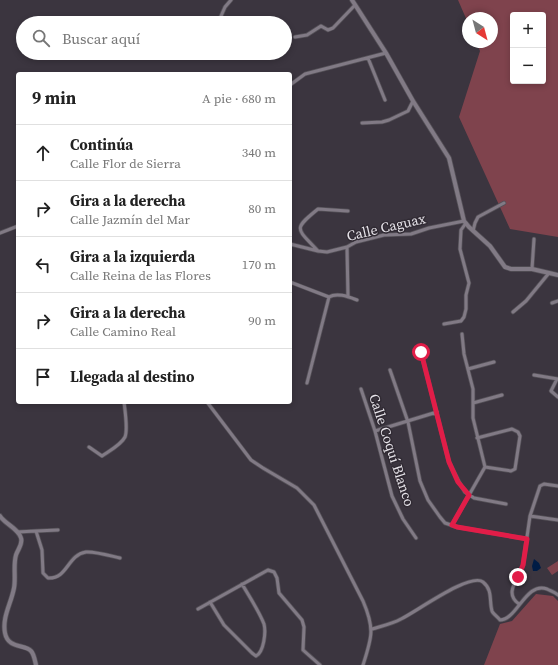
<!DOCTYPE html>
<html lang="es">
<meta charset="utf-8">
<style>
body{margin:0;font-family:"Source Serif 4",serif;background:#f6f6f6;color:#222}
.controls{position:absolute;right:12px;top:12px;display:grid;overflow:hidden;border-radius:4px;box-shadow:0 2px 6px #0003}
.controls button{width:36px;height:36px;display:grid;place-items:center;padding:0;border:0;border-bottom:1px solid #e0e0e0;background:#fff;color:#222;font:20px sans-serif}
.compass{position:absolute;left:462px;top:12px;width:36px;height:36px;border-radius:50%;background:#fff;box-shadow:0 2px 6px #0003;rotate:144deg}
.stop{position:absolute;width:12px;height:12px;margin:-9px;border:3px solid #e11d48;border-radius:50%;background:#fff}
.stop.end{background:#e11d48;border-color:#fff;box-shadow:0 1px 4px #0008}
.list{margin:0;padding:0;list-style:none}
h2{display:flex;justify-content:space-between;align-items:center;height:52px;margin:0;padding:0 16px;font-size:17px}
h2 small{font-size:13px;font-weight:400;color:#767676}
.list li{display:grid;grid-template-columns:26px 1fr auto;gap:12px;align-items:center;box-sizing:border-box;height:56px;padding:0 16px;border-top:1px solid #e0e0e0}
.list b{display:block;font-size:15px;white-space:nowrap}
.list p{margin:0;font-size:13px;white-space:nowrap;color:#767676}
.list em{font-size:13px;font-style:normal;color:#767676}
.icon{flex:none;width:22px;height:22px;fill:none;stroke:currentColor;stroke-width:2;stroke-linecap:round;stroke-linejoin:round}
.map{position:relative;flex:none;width:558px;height:665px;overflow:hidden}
.search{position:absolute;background:#fff;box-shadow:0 2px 6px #0003;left:16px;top:16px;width:276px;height:44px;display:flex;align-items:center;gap:10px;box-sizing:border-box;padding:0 14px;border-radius:22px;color:#767676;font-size:15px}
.panel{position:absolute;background:#fff;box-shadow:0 2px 6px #0003;left:16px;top:72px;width:276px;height:332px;border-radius:4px}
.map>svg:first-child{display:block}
</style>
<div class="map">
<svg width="558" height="665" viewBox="0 0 558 665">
<rect width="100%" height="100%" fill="#3b353f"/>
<path fill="#7f434d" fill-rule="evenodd" d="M458,0H558V237L510,229L459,117L480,51L476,42H492V18H468V23ZM513,15H543V81H513Z
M558,561V571L552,575L547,568Z
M536,594L553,596L558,601V665H484L500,624L512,621Z"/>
<path fill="#001c45" d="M534,559L539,563L541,568L537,571H533L532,566Z"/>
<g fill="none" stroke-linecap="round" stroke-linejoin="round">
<defs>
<path id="minor" d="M218,23L225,7L231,0
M295,37L307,35L321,26L328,30L333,28L355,5
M368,58L385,100
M290,85L305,74L386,53
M362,123L382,122L389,120L408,111L413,101
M473,231L475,223L478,217L504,203
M0,233L18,226
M290,244L318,251L327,252L347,247L356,242L384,235L411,234L429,228L464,221
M347,247L348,296
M318,251C297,228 292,230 318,209L348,211
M532,269L534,239
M290,282L329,297C337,292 349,297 357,300
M552,303L558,301
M513,312L526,301L549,273
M444,324L461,321L464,317L466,309V295L469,283L460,249L461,230L466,223
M421,352L449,462L459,482L465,492L474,498L506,504
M468,369L494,362
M390,370L408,422L420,481L428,500L440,517L445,523L457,527L527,539
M534,375L558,379
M557,379L551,391L558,397
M307,383L329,297
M361,389L375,431L392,496L403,519L416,538
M207,402L251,460L263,468L297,488L314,505L363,601C375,629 372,637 363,665
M473,403L502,395
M375,431L437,412
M477,438L512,429L518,432L520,436L515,469L511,471L485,467
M89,447L102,456C109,451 121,445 125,437C128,430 125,410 124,402
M530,516L558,520
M452,525L485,467L473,418V389L464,354L462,334
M36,531L58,530
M17,532L36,531L42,550L43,573L48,578C68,579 67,555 86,552C94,551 111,556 120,558
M210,602L224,625L252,653L256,656C264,652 266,632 264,624C259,611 249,596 242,584
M519,604C503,593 519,579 523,565L530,516L540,486L544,484L558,486
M198,609L268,570L274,572L277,578L279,593L302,620L304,627L303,650L320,665
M372,629C382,626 392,624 401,619C416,612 470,572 483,582C493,590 489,601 492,611C493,614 498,617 500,620C517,620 526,581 547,589C551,591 555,592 558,595"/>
<path id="tertiary" d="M352,0L386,53L413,101L449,158L464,221L469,227L490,246L505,267L511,269H532L558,275
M0,516C5,524 19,529 21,538C23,544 18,549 16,555C13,565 16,578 14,588C11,604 2,617 5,633C8,649 25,644 31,651C34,654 35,661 36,665"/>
</defs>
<use href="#minor" stroke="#555158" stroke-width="4.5"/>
<use href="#tertiary" stroke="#555158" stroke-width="5.5"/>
<use href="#minor" stroke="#817a85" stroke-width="3"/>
<use href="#tertiary" stroke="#817a85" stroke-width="4"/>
</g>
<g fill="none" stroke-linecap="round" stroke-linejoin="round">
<path stroke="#e11d48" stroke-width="5" d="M421,352L449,462L458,482L469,495L452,525L457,527L527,539L523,565L518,577"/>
</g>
<g text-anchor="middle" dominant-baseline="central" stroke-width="3" stroke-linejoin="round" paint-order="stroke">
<g font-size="14" fill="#e7e4ea" stroke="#312b34">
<text transform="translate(386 227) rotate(-13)">Calle Caguax</text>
<text transform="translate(392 450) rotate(72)">Calle Coquí Blanco</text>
</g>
</g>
</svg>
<div class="controls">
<button>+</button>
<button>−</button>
</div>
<svg class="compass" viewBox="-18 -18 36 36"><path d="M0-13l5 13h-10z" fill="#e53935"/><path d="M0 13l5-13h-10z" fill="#767676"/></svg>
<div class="stop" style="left:421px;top:352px"></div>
<div class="stop end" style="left:518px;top:577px"></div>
<div class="search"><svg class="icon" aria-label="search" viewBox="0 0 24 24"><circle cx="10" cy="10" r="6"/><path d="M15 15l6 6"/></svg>Buscar aquí</div>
<section class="panel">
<h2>9 min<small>A pie · 680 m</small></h2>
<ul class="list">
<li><svg class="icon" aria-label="ahead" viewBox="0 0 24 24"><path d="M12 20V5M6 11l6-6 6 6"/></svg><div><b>Continúa</b><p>Calle Flor de Sierra</p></div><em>340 m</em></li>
<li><svg class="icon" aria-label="right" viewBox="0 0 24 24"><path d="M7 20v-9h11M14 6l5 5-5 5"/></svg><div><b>Gira a la derecha</b><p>Calle Jazmín del Mar</p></div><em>80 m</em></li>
<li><svg class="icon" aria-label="left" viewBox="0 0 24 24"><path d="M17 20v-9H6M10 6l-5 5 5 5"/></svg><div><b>Gira a la izquierda</b><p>Calle Reina de las Flores</p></div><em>170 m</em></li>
<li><svg class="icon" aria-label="right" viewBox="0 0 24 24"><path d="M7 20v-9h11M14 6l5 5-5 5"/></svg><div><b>Gira a la derecha</b><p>Calle Camino Real</p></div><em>90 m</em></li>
<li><svg class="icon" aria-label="arrive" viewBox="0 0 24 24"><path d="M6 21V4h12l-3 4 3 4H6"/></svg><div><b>Llegada al destino</b></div></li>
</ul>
</section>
</div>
